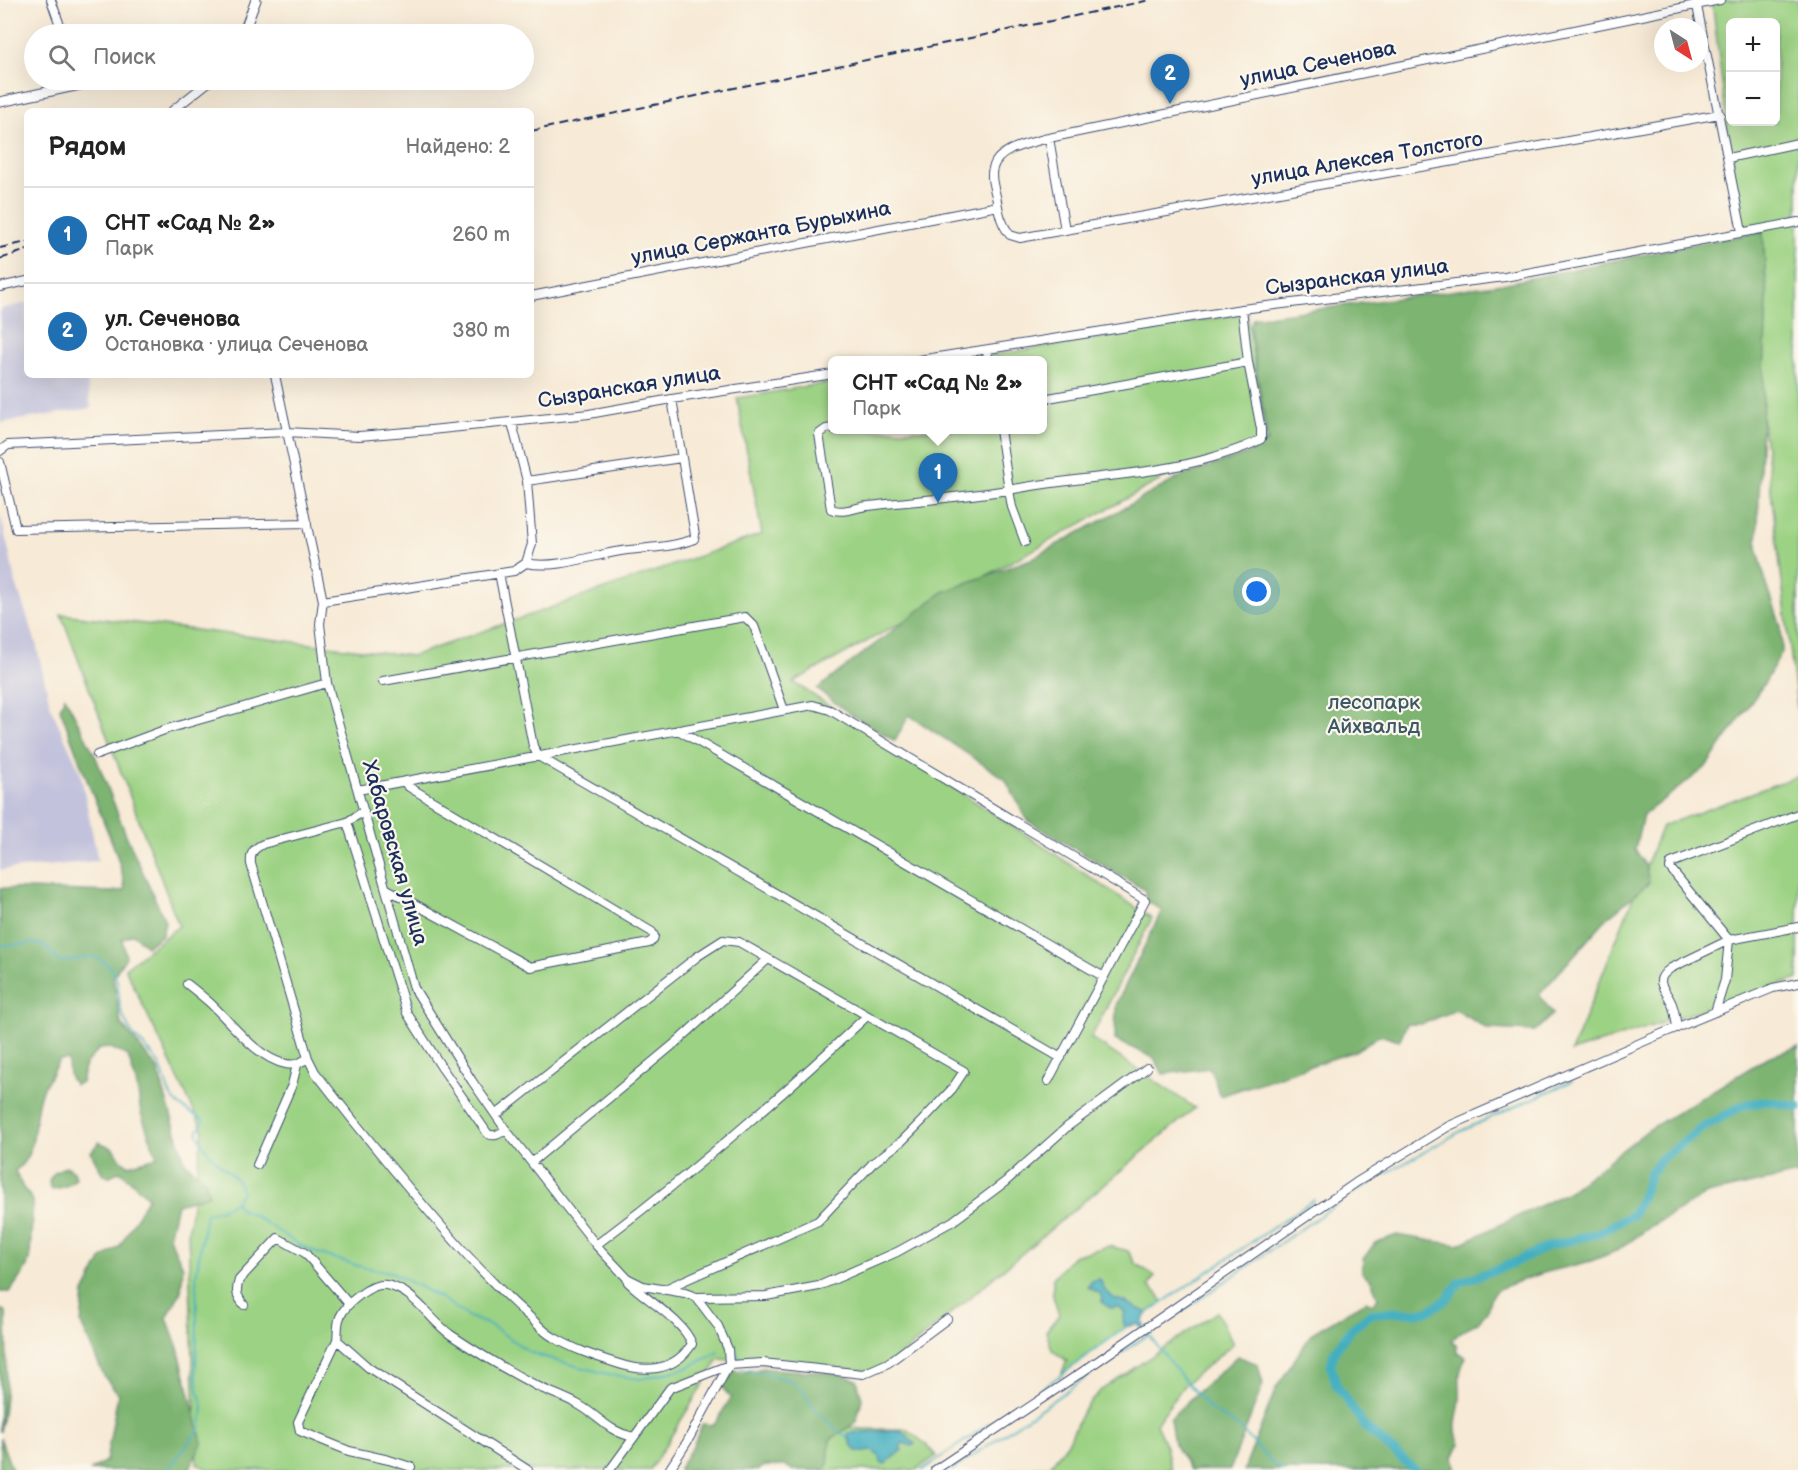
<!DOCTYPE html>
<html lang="ru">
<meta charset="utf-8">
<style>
body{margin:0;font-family:"Balsamiq Sans",sans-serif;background:#f6f6f6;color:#222}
.controls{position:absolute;right:18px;top:18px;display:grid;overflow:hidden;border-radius:9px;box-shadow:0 6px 24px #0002}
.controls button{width:54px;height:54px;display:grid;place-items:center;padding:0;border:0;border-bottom:2px solid #e0e0e0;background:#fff;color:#222;font:30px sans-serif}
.compass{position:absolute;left:1654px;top:18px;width:54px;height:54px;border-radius:50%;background:#fff;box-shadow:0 6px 24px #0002;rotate:144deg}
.you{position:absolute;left:1257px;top:592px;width:21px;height:21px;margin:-15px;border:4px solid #fff;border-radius:50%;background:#1a73e8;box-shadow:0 0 0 9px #1a73e833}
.badge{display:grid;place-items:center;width:39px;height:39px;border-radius:50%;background:#1f6fb2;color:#fff;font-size:20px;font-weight:700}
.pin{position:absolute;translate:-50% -50px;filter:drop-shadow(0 2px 3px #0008)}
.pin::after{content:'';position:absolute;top:32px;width:21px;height:18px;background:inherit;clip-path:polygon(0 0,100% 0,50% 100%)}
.popup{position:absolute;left:828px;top:356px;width:219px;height:78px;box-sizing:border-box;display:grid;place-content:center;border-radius:9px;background:#fff;filter:drop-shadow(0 2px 4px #0005);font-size:20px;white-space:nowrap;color:#767676}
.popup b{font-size:22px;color:#222}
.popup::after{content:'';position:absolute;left:50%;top:100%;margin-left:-12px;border:12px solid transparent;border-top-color:#fff}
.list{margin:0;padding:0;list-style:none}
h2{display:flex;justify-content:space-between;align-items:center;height:78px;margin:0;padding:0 24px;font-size:26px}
h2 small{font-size:20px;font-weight:400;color:#767676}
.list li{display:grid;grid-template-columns:39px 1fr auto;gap:18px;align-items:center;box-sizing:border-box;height:96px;padding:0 24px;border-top:2px solid #e0e0e0}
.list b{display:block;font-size:22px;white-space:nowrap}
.list p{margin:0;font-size:20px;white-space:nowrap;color:#767676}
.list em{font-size:20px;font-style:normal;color:#767676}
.icon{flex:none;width:33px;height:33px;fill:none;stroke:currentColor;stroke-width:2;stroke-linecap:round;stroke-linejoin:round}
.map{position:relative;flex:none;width:1798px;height:1470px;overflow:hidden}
.search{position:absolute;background:#fff;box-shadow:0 6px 24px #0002;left:24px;top:24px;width:510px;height:66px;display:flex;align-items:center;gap:15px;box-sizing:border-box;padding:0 21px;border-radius:33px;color:#767676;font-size:22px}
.panel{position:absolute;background:#fff;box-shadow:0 6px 24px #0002;left:24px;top:108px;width:510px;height:270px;border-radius:9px}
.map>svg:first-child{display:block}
</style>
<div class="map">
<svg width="1798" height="1470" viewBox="0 0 1798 1470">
<rect width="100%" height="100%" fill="#fbf7ec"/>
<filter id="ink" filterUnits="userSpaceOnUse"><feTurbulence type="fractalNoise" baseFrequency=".0167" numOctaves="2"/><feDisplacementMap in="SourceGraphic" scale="12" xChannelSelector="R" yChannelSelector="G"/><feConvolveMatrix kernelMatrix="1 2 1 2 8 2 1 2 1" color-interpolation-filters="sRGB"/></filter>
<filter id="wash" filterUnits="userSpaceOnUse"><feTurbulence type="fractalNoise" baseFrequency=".008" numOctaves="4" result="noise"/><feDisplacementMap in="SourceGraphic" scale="24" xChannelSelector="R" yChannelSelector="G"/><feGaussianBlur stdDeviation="1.35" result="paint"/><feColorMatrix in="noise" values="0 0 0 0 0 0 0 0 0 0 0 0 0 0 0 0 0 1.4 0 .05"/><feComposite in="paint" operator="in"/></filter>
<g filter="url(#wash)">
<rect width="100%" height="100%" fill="#f7ead6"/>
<path fill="#c2c2dc" d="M27,303V375H86L91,408L0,423V309Z
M0,512L16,584L36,643L51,708L80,771L98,861L0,870Z"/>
<path fill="#9cd283" stroke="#5c8070" stroke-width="1.5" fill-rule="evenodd" d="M1712,0H1798V715ZM1730,22H1776V122H1730Z
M1247,313L1266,442L1175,472L793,682L1152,918L1091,1038L1195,1108L881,1372L719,1359L650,1470H210L197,1464L188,1232L203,1130L125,968L179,926L61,614L412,656L762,534L737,398L833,382V430H1043V360H964Z
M1798,776V979L1571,1052L1662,826Z
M1109,1246L1128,1251L1136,1264L1155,1276L1149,1286L1158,1294L1163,1302L1148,1313L1143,1320L1144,1329L1136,1324L1126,1327L1061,1375L1067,1361L1052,1350L1046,1331L1059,1315L1053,1296V1278L1073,1256Z
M1217,1312L1233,1344L1184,1385L1156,1424L1166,1447L1171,1470H1010L1050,1466L1069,1441L1083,1411L1100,1391Z
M837,1424L860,1429H906L926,1444L936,1456L916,1470H810Z"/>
<path fill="#7db471" stroke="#4c7268" stroke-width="1.5" d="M1763,232L1767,299L1757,547L1765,579L1781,627L1782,652L1764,684L1705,768L1643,815L1635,849L1646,867L1649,883L1607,918L1539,995L1553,1014L1535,1031L1488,1029L1456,1010L1422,1024H1407L1399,1041L1380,1035L1355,1051L1220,1096L1210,1068L1163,1074L1154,1058L1115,1040L1116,1005L1162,910L1145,900V890L1028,821L1005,779L909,715L895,741L850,714L817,689L943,592L1031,559L1182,476L1249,453L1268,442L1250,327L1253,318L1502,284L1704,242Z
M65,697L95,755L126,835L165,921L162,935L147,946L133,934L122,939L126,957L113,977L121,1024L157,1068L185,1162L205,1180L209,1195L177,1204L169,1237L183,1267L181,1291L167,1318L178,1348L202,1443L189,1470H91L106,1461L118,1394L104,1376L81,1324L84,1293L101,1260L120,1246L148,1197L120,1171L108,1177L102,1173L91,1152L99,1142L113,1148L120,1159L128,1165L157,1157L141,1113L137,1086L128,1056L111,1048L99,1049L85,1064L81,1082L75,1085L69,1076L68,1060H59C54,1071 46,1082 41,1093C31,1119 40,1152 15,1171L23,1188L33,1200L30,1256L27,1267L10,1292H0V888L111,892L125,890C121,859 108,833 97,805C84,773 72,741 60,708Z
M1798,1047V1174L1707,1194L1653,1225L1618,1250L1591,1261L1543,1273L1498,1289L1490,1299L1487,1312L1478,1322L1459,1333L1451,1342L1456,1345L1457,1352L1466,1357C1456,1378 1461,1378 1460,1398C1459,1417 1451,1424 1460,1444L1453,1457L1456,1470H1244L1276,1388L1312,1333L1366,1301L1372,1304L1378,1298L1371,1280L1362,1273L1363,1259L1375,1243L1397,1235L1458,1245L1568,1192L1648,1130L1768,1057Z
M66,1166L74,1171L76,1178C69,1187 61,1188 50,1189L49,1180L55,1172Z
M0,1309L6,1312C7,1353 8,1391 0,1432Z
M1237,1356L1258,1364L1263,1384L1230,1470H1190L1174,1444L1170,1419C1191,1396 1215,1378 1237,1356Z
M763,1368C792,1372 831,1368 857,1380L862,1399L856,1422L830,1440L828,1464L823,1470H793L786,1466H765L758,1470H678L694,1444L702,1424L714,1425L731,1398L722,1387L731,1369L742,1373Z
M0,1438L12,1470H0Z"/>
<path fill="#43afc0" stroke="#2f6f8f" stroke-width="1.5" d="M1100,1279L1104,1289L1115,1299C1126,1300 1137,1309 1148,1313L1143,1320L1144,1330L1136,1324L1125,1327L1123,1320L1125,1313L1119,1307L1110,1308L1102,1302L1101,1294L1088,1287L1092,1281Z
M897,1430L904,1432L915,1444L912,1446L903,1443L900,1447L902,1450L885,1464L881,1463L880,1457L871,1450L859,1452L853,1448L848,1437L849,1433Z"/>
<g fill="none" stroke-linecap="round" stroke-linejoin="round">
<path stroke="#43afc0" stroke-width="2" d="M0,946L34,943L46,947L59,961C73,963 86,953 99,959C126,973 114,995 123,1016C126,1022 129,1031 134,1036C141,1044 150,1051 156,1060C163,1069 164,1079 168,1090C173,1104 189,1112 202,1119L203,1122L197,1132C202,1144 209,1155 219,1163C229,1173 238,1177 242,1192C233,1206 222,1210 206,1213L196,1276L197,1322L196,1371L198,1389L203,1407L201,1427L167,1470
M235,1202L240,1209L252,1214L299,1245L320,1254L362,1267L391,1272L441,1298L469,1317L492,1326L529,1352L561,1362L608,1374L640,1379L687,1368L719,1352
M1147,1313L1314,1200
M1148,1334L1181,1376L1211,1410L1240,1428L1269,1460L1282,1470
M732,1347L740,1360
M741,1370H749L790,1380L804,1392L812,1406L838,1431L848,1437
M922,1470L1061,1375L1126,1327
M952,1470L1356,1191L1461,1131L1572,1081"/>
<path stroke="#43afc0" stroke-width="9" d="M1415,1470L1365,1427L1336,1384L1331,1366L1333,1354L1349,1331L1370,1314L1387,1312L1419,1313L1430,1310L1447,1299L1460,1282L1509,1265L1549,1246L1596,1234L1632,1215L1641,1199L1650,1173L1661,1159L1702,1128L1744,1105L1767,1101L1798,1107"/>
</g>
</g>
<g filter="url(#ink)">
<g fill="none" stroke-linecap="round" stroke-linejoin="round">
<defs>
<path id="minor" d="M51,0L63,34
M1720,0L1044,139C1027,144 998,149 993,168C990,177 994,188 996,196C999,212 1000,222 1010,235L1020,238L1720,114
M1696,1L1742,232
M172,111L211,80
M1049,138L1065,230
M1728,158L1798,143
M0,287L27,281
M531,296L998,206
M987,350L988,360
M919,360L1242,309L1505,277L1798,222
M275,375L323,601L320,624L327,683L414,988L472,1081L506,1130L596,1245L627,1278L628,1282C646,1300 683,1320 692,1344C674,1372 645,1373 616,1363C594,1356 573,1349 553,1337C545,1333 538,1325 532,1319C509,1299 488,1278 467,1255C414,1196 364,1135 315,1072L308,1058L251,864C250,853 253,849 263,844L347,822
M1043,399L1248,362
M833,428L826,429L819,434L831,509C842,514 856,507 868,506C915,501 962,497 1009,490L1012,507L1025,542
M1000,430L1009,490C1077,476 1147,477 1214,457C1230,452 1246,448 1261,439V429L1248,362L1242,309
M0,451L8,445L287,432L359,436L431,430L589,414L672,399L833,374
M0,462L16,529L307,523
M527,481L681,458
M526,563C553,569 588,557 615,552C641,547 669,549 694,539L695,535L672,399
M499,573L533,746L538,756L1061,1058
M323,601L514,571L526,563L532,544L527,481L512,423
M383,681L745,617L754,626L784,710
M678,730L1104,977
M97,755L167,729L327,683
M358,790L813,705L830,710L1145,900L1048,1081
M364,811L347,822L407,1013L442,1068L488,1134C495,1137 499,1134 506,1130
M387,889L530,967L649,943L653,940L654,936L652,932L409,787L404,782
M187,984C195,990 202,996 209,1002C231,1022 256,1058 286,1064C295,1066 300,1063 308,1058
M1715,1012L1725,980L1729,940L1798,927
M1677,1028C1676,1020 1675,1012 1672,1004C1666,988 1651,982 1671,968L1729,940L1675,874L1670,868L1671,863L1798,814
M496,1115L698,956L723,940L739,942L964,1071L952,1089L922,1121L902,1141L873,1163L818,1221L663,1290
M532,1162L680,1039L768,959
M257,1165L292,1085L297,1065
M596,1245C691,1174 781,1097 867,1016
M627,1278L643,1286L685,1293L696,1297L718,1326L728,1349L729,1365L687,1442L669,1470
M696,1297L766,1296L819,1286L897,1252L953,1221L1005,1182L1067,1127L1147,1068
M244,1305C237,1296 235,1292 239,1280L278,1238L305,1253L349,1304
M337,1340L298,1422L300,1431L349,1451L389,1460L411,1467
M528,1470L369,1368L337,1340C338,1333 337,1323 340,1317C346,1303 371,1283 386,1285C415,1290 429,1320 451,1335C478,1353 508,1371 537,1386C551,1393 565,1397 579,1405C600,1417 607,1431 633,1437
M610,1470L670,1388L729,1365L763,1363L863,1374L888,1363L947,1319
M935,1470L1082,1372L1357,1182L1449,1126L1654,1037L1773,988L1798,983"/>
<path id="tertiary" d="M243,34L256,0
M0,102L103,80"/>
</defs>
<use href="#minor" stroke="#3c4b70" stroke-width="10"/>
<use href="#tertiary" stroke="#3c4b70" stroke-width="11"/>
<use href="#minor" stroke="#fff" stroke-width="8"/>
<use href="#tertiary" stroke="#fff" stroke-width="9"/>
<path stroke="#1b2f5e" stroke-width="2" stroke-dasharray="9 4.5" stroke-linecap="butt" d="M531,131L1150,0
M0,248L27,242
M0,259L27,250"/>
</g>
</g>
<g text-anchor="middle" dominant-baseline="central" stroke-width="4.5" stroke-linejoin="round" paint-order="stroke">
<g font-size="21" fill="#1b2f5e" stroke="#fbf7ec">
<text transform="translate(1318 64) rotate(-12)">улица Сеченова</text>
<text transform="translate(1367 159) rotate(-10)">улица Алексея Толстого</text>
<text transform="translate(761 233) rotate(-11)">улица Сержанта Бурыхина</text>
<text transform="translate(1357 277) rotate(-7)">Сызранская улица</text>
<text transform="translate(629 387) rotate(-9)">Сызранская улица</text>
<text transform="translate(395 853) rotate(74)">Хабаровская улица</text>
</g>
<g font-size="21" fill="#3b5867" stroke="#fbf7ec">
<text x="1374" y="702">лесопарк<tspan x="1374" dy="24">Айхвальд</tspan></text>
</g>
</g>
</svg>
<div class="controls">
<button>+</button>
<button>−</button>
</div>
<svg class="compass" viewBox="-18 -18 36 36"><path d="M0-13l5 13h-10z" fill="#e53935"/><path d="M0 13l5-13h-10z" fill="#767676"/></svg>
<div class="you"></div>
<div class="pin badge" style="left:938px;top:503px">1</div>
<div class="popup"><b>СНТ «Сад № 2»</b>Парк</div>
<div class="pin badge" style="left:1170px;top:104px">2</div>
<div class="search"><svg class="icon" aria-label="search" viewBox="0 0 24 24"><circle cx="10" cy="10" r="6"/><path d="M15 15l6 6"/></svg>Поиск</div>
<section class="panel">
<h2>Рядом<small>Найдено: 2</small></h2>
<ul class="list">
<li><span class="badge">1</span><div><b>СНТ «Сад № 2»</b><p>Парк</p></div><em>260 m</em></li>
<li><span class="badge">2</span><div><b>ул. Сеченова</b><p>Остановка · улица Сеченова</p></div><em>380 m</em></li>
</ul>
</section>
</div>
